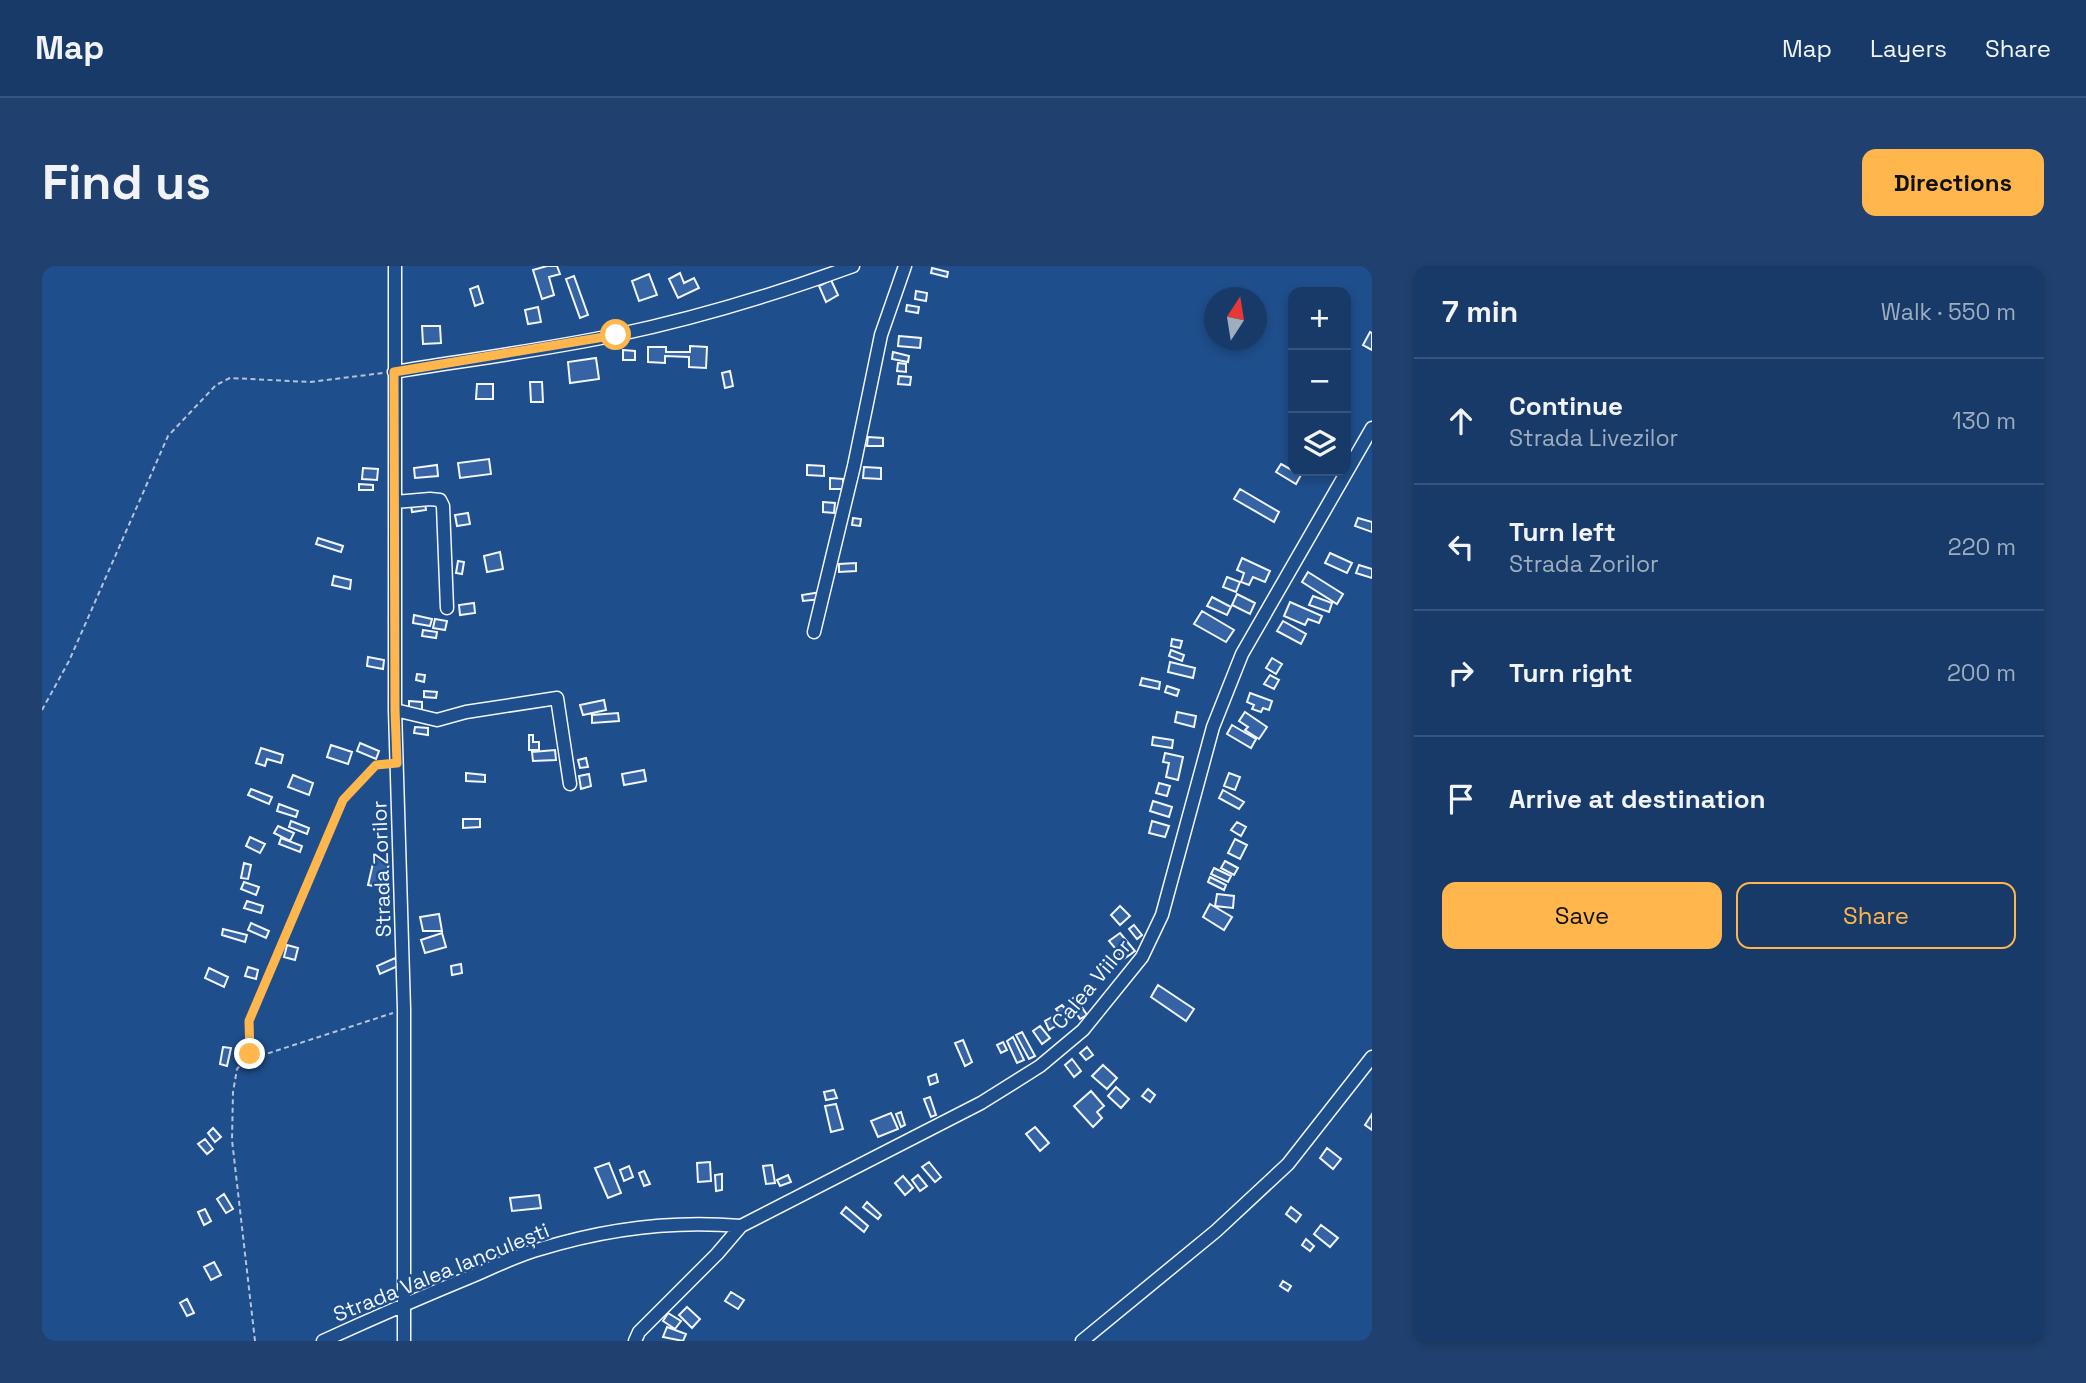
<!DOCTYPE html>
<meta charset="utf-8">
<style>
body{margin:0;font-family:"Space Grotesk",sans-serif;background:#20416f;color:#f1f3f6}
.controls{position:absolute;right:21px;top:21px;display:grid;overflow:hidden;border-radius:14px;box-shadow:0 4px 10px #0003}
.controls button{width:63px;height:63px;display:grid;place-items:center;padding:0;border:0;border-bottom:2px solid #36547d;background:#173a69;color:#f1f3f6;font:35px sans-serif}
.compass{position:absolute;left:1162px;top:21px;width:63px;height:63px;border-radius:50%;background:#173a69;box-shadow:0 4px 10px #0003;rotate:12deg}
.stop{position:absolute;width:21px;height:21px;margin:-16px;border:5px solid #ffb74d;border-radius:50%;background:#fff}
.stop.end{background:#ffb74d;border-color:#fff;box-shadow:0 2px 7px #0008}
.list{margin:0;padding:0;list-style:none}
h2{display:flex;justify-content:space-between;align-items:center;height:91px;margin:0;padding:0 28px;font-size:30px}
h2 small{font-size:23px;font-weight:400;color:#9eadc0}
.list li{display:grid;grid-template-columns:46px 1fr auto;gap:21px;align-items:center;box-sizing:border-box;height:126px;padding:0 28px;border-top:2px solid #36547d}
.list b{display:block;font-size:26px;white-space:nowrap}
.list p{margin:0;font-size:23px;white-space:nowrap;color:#9eadc0}
.list em{font-size:23px;font-style:normal;color:#9eadc0}
.actions{display:flex;gap:14px;padding:21px 28px}
.actions a{flex:1;padding:16px 0;border:2px solid #ffb74d;border-radius:14px;text-align:center;font-size:24px;color:#ffb74d}
.actions .main{background:#ffb74d;color:#111}
.icon{flex:none;width:38px;height:38px;fill:none;stroke:currentColor;stroke-width:2;stroke-linecap:round;stroke-linejoin:round}
.map{position:relative;flex:none;width:1330px;height:1075px;overflow:hidden;border-radius:14px}
header{display:flex;align-items:center;gap:42px;box-sizing:border-box;height:98px;padding:0 35px;background:#173a69;border-bottom:2px solid #36547d}
header strong{font-size:33px}
nav{display:flex;gap:38px;margin-inline-start:auto;font-size:24px}
.intro{display:flex;align-items:center;justify-content:space-between;box-sizing:border-box;height:168px;padding:0 42px}
h1{margin:0;font-size:49px}
.button{padding:18px 32px;border-radius:14px;background:#ffb74d;color:#111;font-size:24px;font-weight:700}
main{display:flex;gap:42px;padding:0 42px}
aside{flex:1;background:#173a69;border-radius:14px;box-shadow:0 4px 10px #0003}
.map>svg:first-child{display:block}
</style>
<header>
<strong>Map</strong>
<nav><a>Map</a><a>Layers</a><a>Share</a></nav>
</header>
<div class="intro"><h1>Find us</h1><a class="button">Directions</a></div>
<main>
<div class="map">
<svg width="1330" height="1075" viewBox="0 0 1330 1075">
<rect width="100%" height="100%" fill="#1f4e8c"/>
<path fill="#3563a3" stroke="#f2f6ff" stroke-width="2" d="M505,0H515L518,8L507,11L512,29L500,33L491,4Z
M890,2L906,6L905,11L889,7Z
M638,7L642,17L652,12L657,22L636,32L627,13Z
M607,8L615,29L597,35L590,15Z
M532,10L546,49L538,52L524,13Z
M789,14L796,29L784,36L777,20Z
M436,20L441,37L433,40L428,23Z
M874,25L885,27L884,35L873,33Z
M865,39L877,41L876,47L864,45Z
M496,41L499,56L486,58L483,44Z
M380,60H398L399,77L381,78Z
M1328,66L1330,67V84L1321,79Z
M857,70L879,72L878,82L856,80Z
M648,80L665,81L664,102L647,101V91L623,90V97L606,96V81H624V86H648Z
M581,84L593,85V94H581Z
M851,86L867,90L866,96L850,93Z
M554,92L557,113L528,117L526,96Z
M856,97L864,98V106L855,105Z
M688,105L691,120L683,122L680,107Z
M857,110L869,111L868,119L856,118Z
M488,116H500L501,136H489Z
M435,118H451V133H434Z
M826,171L841,172V180H825Z
M447,193L449,208L418,212L416,197Z
M1239,198L1259,209L1254,218L1234,206Z
M395,199L396,210L373,212L372,202Z
M765,199L782,200V210L765,209Z
M822,201L839,202V213L821,212Z
M321,202L336,203L335,214L320,213Z
M788,212L801,213V223H788Z
M317,218L331,219V224H317Z
M1198,223L1237,246L1232,256L1192,233Z
M781,236L793,237L792,247L781,246Z
M383,237L384,244L370,246L369,239Z
M426,247L428,258L415,260L413,249Z
M811,252L819,253L818,260L810,259Z
M1316,252L1330,256V266L1313,260Z
M276,272L301,280L299,286L274,278Z
M458,286L461,303L445,306L442,290Z
M1288,287L1310,297L1305,307L1283,297Z
M1200,292L1228,305L1223,316L1211,311L1207,319L1199,316L1202,307L1195,304Z
M416,295L422,296L420,308L414,307Z
M814,297V305L797,306V298Z
M1317,299L1330,303V312L1314,307Z
M1266,306L1301,328L1295,338L1260,316Z
M292,310L309,314L308,323L290,319Z
M1185,311L1198,316L1194,326L1181,321Z
M779,326V333L761,335L760,329Z
M1195,328L1213,337L1208,348L1190,339Z
M1271,330L1290,337L1287,346L1267,339Z
M1170,331L1189,341L1185,349L1165,340Z
M1248,336L1280,350L1277,357L1266,353L1263,359L1242,350Z
M432,337L433,347L418,349L417,339Z
M1160,345L1192,364L1184,376L1152,358Z
M372,349L390,353L388,360L371,357Z
M393,353L405,355L403,364L391,362Z
M1241,355L1264,368L1259,378L1235,365Z
M381,364L395,366L394,372L380,370Z
M1130,373L1140,375L1138,382L1129,380Z
M1129,384L1142,389L1140,395L1127,390Z
M326,391L342,394L341,403L325,400Z
M1230,392L1240,398L1234,408L1224,402Z
M1128,396L1153,402L1151,412L1126,406Z
M375,408L383,409L382,416L374,414Z
M1228,409L1237,414L1232,423L1222,418Z
M1100,412L1118,416L1117,423L1098,419Z
M1125,420L1137,424L1135,430L1123,426Z
M382,425L395,426L394,432L382,431Z
M1208,427L1230,435L1227,444L1221,442L1219,446L1210,443L1212,439L1205,436Z
M562,434L564,444L541,449L538,439Z
M367,435L380,436V444L367,443Z
M1135,446L1154,450L1152,461L1133,456Z
M1203,446L1225,461L1217,473L1203,464L1206,461L1197,455Z
M576,447L577,455L550,457V449Z
M1190,459L1214,473L1209,482L1185,468Z
M373,461L386,462V469L372,467Z
M487,469H491V476H497V484H487Z
M1111,471L1131,474L1130,482L1110,479Z
M318,477L337,485L334,493L315,485Z
M289,479L310,486L306,498L285,491Z
M219,482L241,489L239,497L225,493L223,500L214,497Z
M513,484L514,494L491,495L490,486Z
M1123,487L1141,491L1136,514L1124,511L1127,497L1121,496Z
M544,492L546,501L538,502L536,494Z
M602,504L604,515L582,519L580,508Z
M424,507L443,509V516L424,515Z
M1187,507L1198,511L1193,524L1182,520Z
M547,508L549,520L539,523L537,510Z
M251,509L271,517L267,529L246,521Z
M1117,517L1128,520L1125,530L1114,527Z
M209,523L230,531L227,538L206,529Z
M1181,524L1202,536L1197,543L1177,532Z
M1111,535L1130,541L1127,551L1108,545Z
M237,538L256,545L254,551L235,545Z
M421,553H438V561L421,562Z
M249,555L267,562L265,568L247,561Z
M1110,555L1127,560L1123,571L1107,567Z
M1195,556L1204,561L1199,570L1189,564Z
M236,560L252,567L248,575L232,567Z
M208,571L223,578L218,587L204,580Z
M239,572L260,580L258,586L237,578Z
M1193,573L1205,579L1198,593L1186,587Z
M332,593L347,596L342,622L326,619Z
M1183,595L1196,602L1192,609L1179,602Z
M202,597L209,599L206,613L199,612Z
M1172,602L1189,610L1186,616L1169,608Z
M1168,611L1184,619L1182,624L1166,616Z
M202,616L217,621L214,629L199,623Z
M1175,628L1192,630L1191,642L1173,640Z
M205,635L221,640L219,647L202,642Z
M1168,638L1190,651L1182,664L1161,651Z
M1078,640L1088,650L1078,659L1069,649Z
M397,648L400,665H381L378,651Z
M209,657L227,665L224,672L206,664Z
M1092,659L1100,669L1095,673L1087,663Z
M181,663L205,669L203,676L180,669Z
M400,667L404,681L383,687L379,674Z
M1078,667L1093,685L1082,693L1067,675Z
M245,679L256,682L253,694L242,691Z
M353,692L356,700L338,708L335,700Z
M419,698L420,707L410,709L409,700Z
M206,701L216,704L214,713L203,710Z
M167,702L186,711L182,721L163,712Z
M1116,719L1152,743L1144,755L1109,731Z
M1033,731L1045,749L1038,753L1027,735Z
M1020,739L1026,746L1020,751L1014,743Z
M1012,750L1017,758L1007,764L1003,755Z
M998,760L1008,772L1000,778L991,765Z
M980,766L993,790L987,793L974,769Z
M971,771L982,794L975,797L965,775Z
M921,774L930,796L923,800L913,777Z
M961,776L965,784L959,787L955,779Z
M181,781L189,782L185,800L178,798Z
M1045,781L1051,789L1044,794L1038,787Z
M1030,793L1039,805L1032,811L1023,799Z
M1061,799L1075,812L1065,823L1050,810Z
M894,808L896,816L888,819L886,811Z
M1074,821L1087,833L1079,842L1066,830Z
M1106,823L1113,829L1108,836L1100,830Z
M792,824L795,832L784,834L782,826Z
M1049,825L1062,840L1055,846L1060,852L1051,861L1032,840Z
M888,831L894,849L889,851L882,833Z
M794,838L801,863L789,866L783,840Z
M859,846L863,859L859,861L854,848Z
M849,847L856,863L836,871L829,855Z
M1330,848V864L1323,859Z
M993,861L1007,877L998,885L984,868Z
M171,862L179,871L173,876L166,867Z
M163,873L171,883L165,888L156,878Z
M1285,882L1299,893L1291,903L1278,892Z
M668,896L669,915L656,916L655,897Z
M887,896L899,911L893,916L880,901Z
M567,897L579,927L566,932L553,902Z
M730,899L733,917L724,918L721,900Z
M587,900L591,911L582,915L578,904Z
M602,905L608,918L602,920L597,907Z
M680,908V924L674,925L673,909Z
M746,909L749,916L738,920L735,914Z
M876,909L885,920L878,925L870,914Z
M861,910L871,922L863,929L853,917Z
M182,928L191,943L184,947L175,933Z
M497,929L499,942L470,945L468,932Z
M825,936L839,949L836,953L821,941Z
M804,941L826,960L822,966L799,947Z
M1249,941L1259,949L1254,956L1244,948Z
M163,943L169,955L162,959L156,946Z
M1279,959L1296,972L1288,981L1272,968Z
M1264,973L1272,980L1268,985L1260,979Z
M172,996L179,1009L169,1014L162,1001Z
M1241,1015L1249,1020L1246,1025L1238,1020Z
M689,1026L702,1034L696,1043L683,1035Z
M145,1033L152,1047L145,1050L138,1037Z
M645,1041L658,1053L650,1062L637,1049Z
M626,1047L639,1055L633,1063L621,1055Z
M625,1061L644,1068L641,1075L621,1071Z"/>
<g fill="none" stroke-linecap="round" stroke-linejoin="round">
<defs>
<path id="minor" d="M353,0V444L362,743V1075
M352,106C426,94 501,84 574,69C655,52 734,28 811,0
M353,236L388,233L398,234L401,240L405,342
M772,366L812,200L839,69L863,0
M353,444L395,454L424,446L515,432L528,518
M281,1075C331,1052 382,1030 433,1009C454,1000 476,989 498,983C563,963 631,954 699,960
M593,1075L597,1066L675,988L699,960L939,837L998,800L1041,764L1100,691L1120,649L1171,461L1200,388L1330,162
M1040,1075L1174,965L1246,898L1330,791"/>
</defs>
<use href="#minor" stroke="#f2f6ff" stroke-width="15"/>
<path stroke="#b3c4dc" stroke-width="2" stroke-dasharray="5 3.5" stroke-linecap="butt" d="M0,444L27,395L126,170L174,119L188,112L268,116L341,107
M209,788H224L351,747
M213,1075L190,874L191,826L195,803L208,788L207,755L301,534L334,499L341,497"/>
<use href="#minor" stroke="#1f4e8c" stroke-width="12"/>
</g>
<g fill="none" stroke-linecap="round" stroke-linejoin="round">
<path stroke="#ffb74d" stroke-width="9" d="M208,788L207,755L301,534L334,499L355,497L353,444L352,106L574,69"/>
</g>
<g text-anchor="middle" dominant-baseline="central" stroke-width="5" stroke-linejoin="round" paint-order="stroke">
<g font-size="21" fill="#f2f6ff" stroke="#1f4e8c">
<text transform="translate(339 603) rotate(-92)">Strada Zorilor</text>
<text transform="translate(1049 718) rotate(-50)">Calea Viilor</text>
<text transform="translate(399 1006) rotate(-22)">Strada Valea Ianculești</text>
</g>
</g>
</svg>
<div class="controls">
<button>+</button>
<button>−</button>
<button><svg class="icon" aria-label="layers" viewBox="0 0 24 24"><path d="M12 4l9 5-9 5-9-5zM3 14l9 5 9-5"/></svg></button>
</div>
<svg class="compass" viewBox="-18 -18 36 36"><path d="M0-13l5 13h-10z" fill="#e53935"/><path d="M0 13l5-13h-10z" fill="#9eadc0"/></svg>
<div class="stop" style="left:574px;top:69px"></div>
<div class="stop end" style="left:208px;top:788px"></div>
</div>
<aside>
<h2>7 min<small>Walk · 550 m</small></h2>
<ul class="list">
<li><svg class="icon" aria-label="ahead" viewBox="0 0 24 24"><path d="M12 20V5M6 11l6-6 6 6"/></svg><div><b>Continue</b><p>Strada Livezilor</p></div><em>130 m</em></li>
<li><svg class="icon" aria-label="left" viewBox="0 0 24 24"><path d="M17 20v-9H6M10 6l-5 5 5 5"/></svg><div><b>Turn left</b><p>Strada Zorilor</p></div><em>220 m</em></li>
<li><svg class="icon" aria-label="right" viewBox="0 0 24 24"><path d="M7 20v-9h11M14 6l5 5-5 5"/></svg><div><b>Turn right</b></div><em>200 m</em></li>
<li><svg class="icon" aria-label="arrive" viewBox="0 0 24 24"><path d="M6 21V4h12l-3 4 3 4H6"/></svg><div><b>Arrive at destination</b></div></li>
</ul>
<div class="actions"><a class="main">Save</a><a>Share</a></div>
</aside>
</main>
